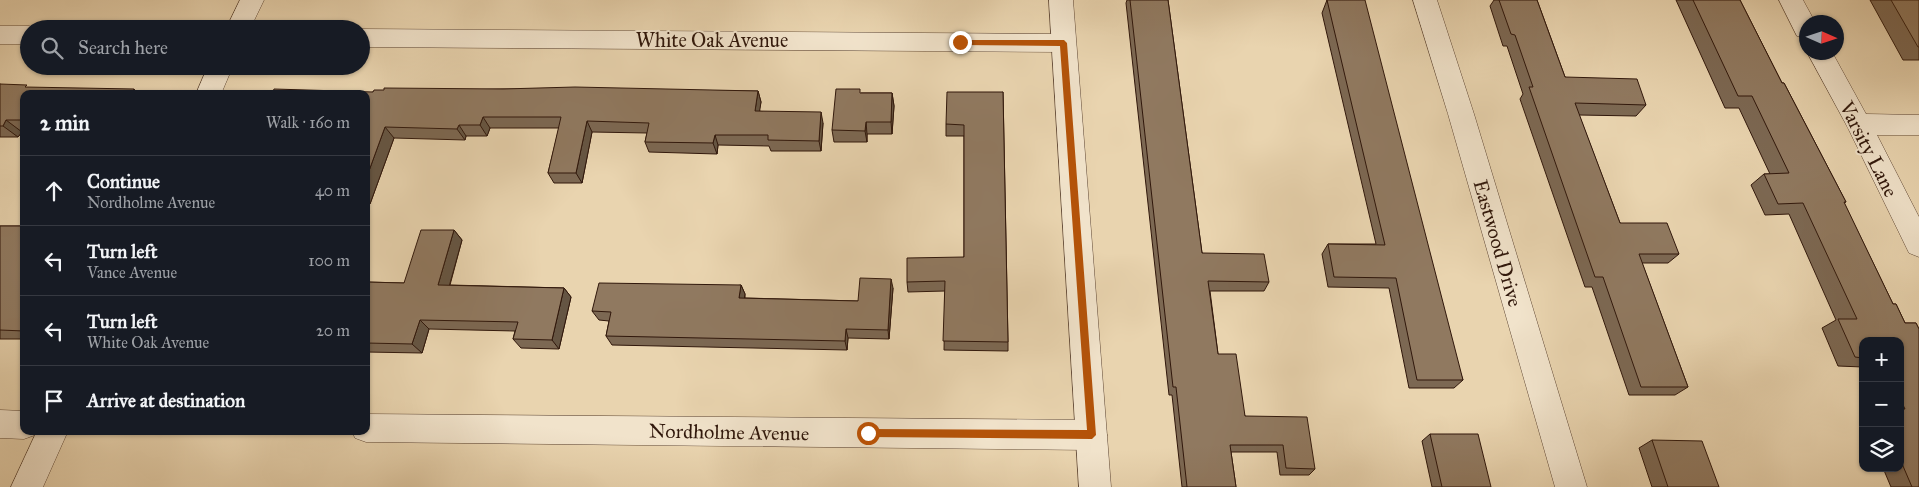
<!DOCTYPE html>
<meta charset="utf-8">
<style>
body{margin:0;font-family:"IM FELL Great Primer",serif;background:#20242c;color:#f1f3f6}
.controls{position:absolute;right:15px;bottom:15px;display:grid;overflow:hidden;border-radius:10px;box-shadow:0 1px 4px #0004}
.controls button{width:45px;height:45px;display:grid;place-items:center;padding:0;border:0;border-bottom:1px solid #363941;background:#171b24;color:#f1f3f6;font:25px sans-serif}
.compass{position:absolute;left:1799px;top:15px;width:45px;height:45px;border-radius:50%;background:#171b24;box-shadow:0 1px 4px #0004;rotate:93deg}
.stop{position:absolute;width:15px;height:15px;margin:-11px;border:4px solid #b45309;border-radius:50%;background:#fff}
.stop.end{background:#b45309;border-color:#fff;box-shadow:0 1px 5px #0008}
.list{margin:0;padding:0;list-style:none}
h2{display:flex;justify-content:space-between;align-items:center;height:65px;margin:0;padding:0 20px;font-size:21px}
h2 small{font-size:16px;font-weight:400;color:#9ea1a6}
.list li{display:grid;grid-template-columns:32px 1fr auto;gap:15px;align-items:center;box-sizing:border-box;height:70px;padding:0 20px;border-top:1px solid #363941}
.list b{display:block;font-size:19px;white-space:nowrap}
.list p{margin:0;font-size:16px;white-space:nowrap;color:#9ea1a6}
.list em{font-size:16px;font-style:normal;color:#9ea1a6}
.icon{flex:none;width:28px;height:28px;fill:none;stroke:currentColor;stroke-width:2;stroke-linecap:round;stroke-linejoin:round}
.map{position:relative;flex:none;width:1919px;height:487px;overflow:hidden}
.search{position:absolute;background:#171b24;box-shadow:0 1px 4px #0004;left:20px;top:20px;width:350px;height:55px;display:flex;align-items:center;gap:12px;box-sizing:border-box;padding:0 18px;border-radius:28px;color:#9ea1a6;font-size:19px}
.panel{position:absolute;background:#171b24;box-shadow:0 1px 4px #0004;left:20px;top:90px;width:350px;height:345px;border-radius:10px}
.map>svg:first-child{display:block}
</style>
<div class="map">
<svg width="1919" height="487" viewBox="0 0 1919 487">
<rect width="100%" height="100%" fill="#e9d4af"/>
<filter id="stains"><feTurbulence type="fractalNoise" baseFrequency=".004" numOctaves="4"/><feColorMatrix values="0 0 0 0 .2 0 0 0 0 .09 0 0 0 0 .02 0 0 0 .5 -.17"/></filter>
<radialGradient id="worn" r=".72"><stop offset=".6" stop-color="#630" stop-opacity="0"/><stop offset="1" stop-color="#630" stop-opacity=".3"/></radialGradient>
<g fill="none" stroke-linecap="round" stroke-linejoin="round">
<defs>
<path id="minor" d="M240,0H264L250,29H226Z
M1413,0H1437L1474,114L1587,487H1555L1448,114Z
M1779,0H1803L1815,22H1806V38L1797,36Z
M0,26H29L38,29H29V44H0Z
M361,29L1063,34L1072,36L1075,43L1072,50L1063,52L361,47Z
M1807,52H1832L1866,114L1919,115V135H1877L1919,217V257L1909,253L1848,128Z
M208,66H233L221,94H196Z
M0,410L24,411V431H36L35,435L24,439L0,438Z
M366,414L1092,420L1103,425L1107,435L1103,445L1092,450L366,442L355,438L352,431H366Z
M37,431H68L43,487H11Z"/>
<path id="tertiary" d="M1049,0H1073L1111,487H1079Z"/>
</defs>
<use href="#minor" stroke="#5e4634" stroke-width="1"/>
<use href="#tertiary" stroke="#5e4634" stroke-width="1"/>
<use href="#minor" fill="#f1e3cb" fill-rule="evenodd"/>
<use href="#tertiary" fill="#f1e3cb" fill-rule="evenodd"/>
</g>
<path fill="#7c6853" stroke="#30170b" d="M1127,0H1168L1202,253L1269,282L1264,291H1210L1218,354L1245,416L1315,469L1309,475H1280L1277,452H1231L1236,487H1182L1172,395H1169L1126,3Z
M1327,0L1463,380L1454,388H1409L1389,288L1328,287L1322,254L1328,244H1376L1322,13Z
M1494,0H1537L1565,77L1646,105L1636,116L1579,115L1620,223L1679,254L1668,263H1642L1688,387L1675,395H1629L1592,287H1585L1520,99L1523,94L1507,46H1503L1490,6Z
M1676,0H1740L1782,83H1784L1846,202L1844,203L1893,304H1896L1905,323H1916L1919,329V487H1891L1883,468H1900V341H1863V367L1838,366L1822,328L1836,320L1789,214L1765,215L1751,185L1764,174H1770L1739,108H1725Z
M1870,0H1919V60H1903Z
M0,84L24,94V132H22L18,137H0Z
M503,89L758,91L761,102L759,111L823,123L821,151H771L769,146L718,145L717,154L649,152L645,142L647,133L592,132L582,183H554L548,173L559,128H490L487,136H466L465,140L394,138L370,204H366V94L373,92Z
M1003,92L1008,342V351L944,350L945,291L908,292L907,282L964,257V136H946V124Z
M861,93H892L894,106L892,134H867V142H834L832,130Z
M0,226H24V339H0Z
M454,230L462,240L450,285L564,288L571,297L559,349L521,348L513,339L515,331L429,329L422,353L366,352V282L404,283Z
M741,285L745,294V298L858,301L893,288L889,339L848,338L847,350L612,345L606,336L609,321L599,320L592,311Z
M1430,434L1491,487H1432L1422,441Z
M1652,440L1719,487H1652L1639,448Z"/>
<path fill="#655543" stroke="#30170b" d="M134,89L138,94H131Z
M758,91L761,102L758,122L755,111Z
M892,93L894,106L892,134L891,122Z
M821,112L823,123L821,151L819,141Z
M483,117L490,128L487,136L480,125Z
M6,120L22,132L18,137L3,126Z
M587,121L592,132L582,183L576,173Z
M866,122L867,134V142L865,131Z
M459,125L466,136L465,140L457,129Z
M385,127L394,138L370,204L366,200V179Z
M715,135L718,145L717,154L713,143Z
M454,230L462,240L447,294L438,285Z
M891,279L893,288L889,339L888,330Z
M741,285L745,294L743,307L739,298Z
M564,288L571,297L559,349L552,340Z
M420,320L429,329L422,353L412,344Z
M846,329L848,338L847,350L845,341Z"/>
<path fill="#907960" stroke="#30170b" d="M1130,0H1168L1202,253L1264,254L1269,282L1208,281L1218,354H1236L1245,416L1307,417L1315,469L1286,468L1283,445H1230L1236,487H1187L1176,387H1173Z
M1327,0H1365L1463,380H1417L1396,278L1334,277L1328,244L1385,245Z
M1499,0H1537L1565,77L1637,79L1646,105L1575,103L1620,223H1667L1679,254H1639L1688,387H1641L1603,277H1595L1529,87H1533L1515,35L1511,34Z
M1693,0H1740L1782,83H1784L1846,202H1844L1893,304H1896L1905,323H1916L1919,329V487H1912L1900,459V409H1905L1900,399V341H1863V358L1855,357L1838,319H1857L1803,203L1778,204L1764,174L1789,173L1752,96H1738Z
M1891,0H1919V47H1918Z
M0,84L27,85L25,87L134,89L131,94H24V120H6L3,126H0Z
M575,87L758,91L755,111L821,112L819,141L768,140V135H715L713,143L645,142L649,123L587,121L576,173H548L561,117H483L480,125H459L457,129L385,127L366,179V94H272L274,89L373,92L374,90H384V88L503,89Z
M836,89H860V93H892L891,122H866L865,131L832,130Z
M947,92H1003L1008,342L943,341L945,281L907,282V258L964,257V125L946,124Z
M0,226H24V331L0,330Z
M421,230H454L438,285L564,288L552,340L513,339L518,322L420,320L412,344L366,343V282L404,283Z
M860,278L891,279L888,330L846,329L845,341L606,336L611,312L592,311L599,283L741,285L739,298L858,301Z
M1430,434H1478L1491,487H1442Z
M1652,440L1702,441L1719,487H1668Z"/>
<path fill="#b45309" d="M960,40H1064L1067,43L1096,435L1092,439L868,437L864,433L868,429L1087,430L1060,46L960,45L957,42Z"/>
<g text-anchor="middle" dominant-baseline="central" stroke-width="4" stroke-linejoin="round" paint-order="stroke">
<g font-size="20" fill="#30170b" stroke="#f1e3cb">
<text x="712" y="40">White Oak Avenue</text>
<text transform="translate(1869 149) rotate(63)">Varsity Lane</text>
<text transform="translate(1498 243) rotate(74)">Eastwood Drive</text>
<text transform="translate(729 432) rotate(1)">Nordholme Avenue</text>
</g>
</g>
<rect width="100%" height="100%" filter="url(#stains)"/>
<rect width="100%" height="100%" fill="url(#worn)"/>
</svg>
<div class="controls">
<button>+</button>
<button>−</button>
<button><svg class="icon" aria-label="layers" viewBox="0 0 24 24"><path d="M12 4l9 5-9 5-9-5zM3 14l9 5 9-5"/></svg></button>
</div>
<svg class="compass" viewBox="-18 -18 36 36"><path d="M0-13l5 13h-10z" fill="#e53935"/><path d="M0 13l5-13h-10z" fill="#9ea1a6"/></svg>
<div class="stop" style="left:868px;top:433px"></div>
<div class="stop end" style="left:960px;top:42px"></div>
<div class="search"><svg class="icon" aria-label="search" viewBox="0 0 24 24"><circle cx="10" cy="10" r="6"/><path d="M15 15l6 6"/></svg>Search here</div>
<section class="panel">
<h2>2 min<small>Walk · 160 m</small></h2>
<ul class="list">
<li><svg class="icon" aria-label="ahead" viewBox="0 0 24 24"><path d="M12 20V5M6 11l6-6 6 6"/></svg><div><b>Continue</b><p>Nordholme Avenue</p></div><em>40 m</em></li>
<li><svg class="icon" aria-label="left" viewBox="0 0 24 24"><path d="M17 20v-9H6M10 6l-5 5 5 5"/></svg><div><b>Turn left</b><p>Vance Avenue</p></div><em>100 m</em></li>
<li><svg class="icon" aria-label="left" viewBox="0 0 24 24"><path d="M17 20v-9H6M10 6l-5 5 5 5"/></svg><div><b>Turn left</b><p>White Oak Avenue</p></div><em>20 m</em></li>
<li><svg class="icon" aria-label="arrive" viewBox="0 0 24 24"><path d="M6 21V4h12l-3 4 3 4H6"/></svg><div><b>Arrive at destination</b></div></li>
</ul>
</section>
</div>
